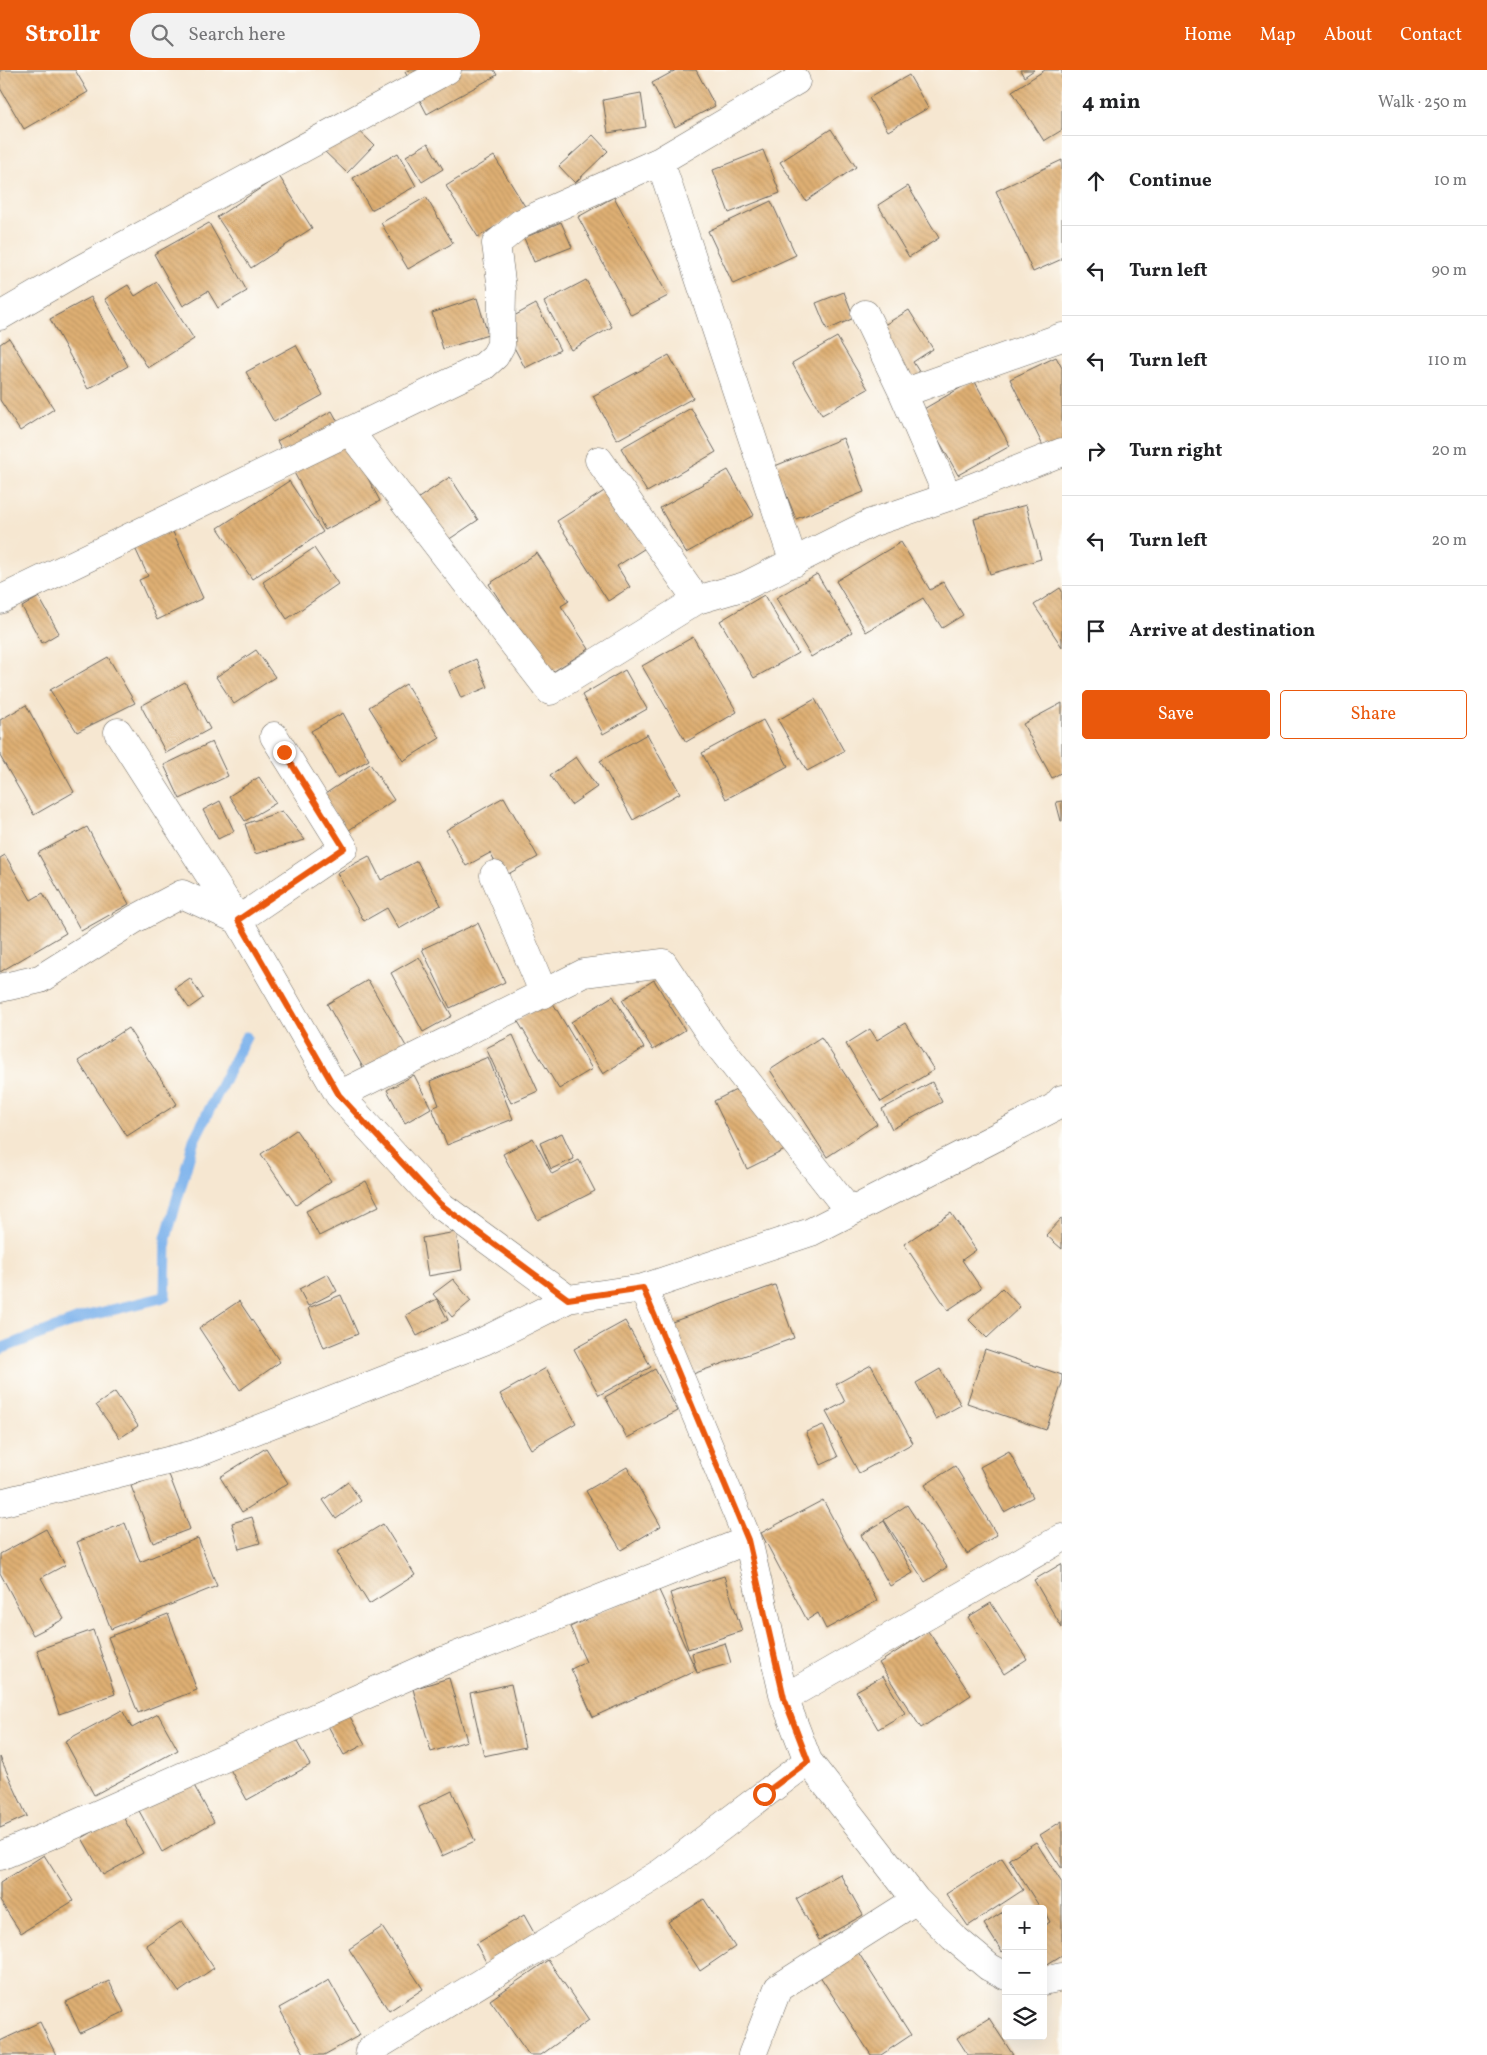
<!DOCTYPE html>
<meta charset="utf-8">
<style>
body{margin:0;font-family:Vollkorn,serif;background:#f2f2f2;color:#202124}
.controls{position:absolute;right:15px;bottom:15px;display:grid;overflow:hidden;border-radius:5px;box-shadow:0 5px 20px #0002}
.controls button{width:45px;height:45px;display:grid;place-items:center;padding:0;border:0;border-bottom:1px solid #e0e0e0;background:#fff;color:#202124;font:25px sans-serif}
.stop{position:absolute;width:15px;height:15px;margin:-11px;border:4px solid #ea580c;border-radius:50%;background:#fff}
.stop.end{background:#ea580c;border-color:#fff;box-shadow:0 1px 5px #0008}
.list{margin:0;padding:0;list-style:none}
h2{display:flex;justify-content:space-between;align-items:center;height:65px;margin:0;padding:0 20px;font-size:21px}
h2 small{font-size:16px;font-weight:400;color:#757577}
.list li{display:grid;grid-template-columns:32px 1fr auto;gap:15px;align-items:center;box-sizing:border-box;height:90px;padding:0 20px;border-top:1px solid #e0e0e0}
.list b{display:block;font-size:19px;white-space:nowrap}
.list em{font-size:16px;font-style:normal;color:#757577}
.actions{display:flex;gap:10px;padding:15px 20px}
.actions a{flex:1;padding:11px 0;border:1px solid #ea580c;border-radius:5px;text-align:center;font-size:18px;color:#ea580c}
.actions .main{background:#ea580c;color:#fff}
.icon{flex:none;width:28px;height:28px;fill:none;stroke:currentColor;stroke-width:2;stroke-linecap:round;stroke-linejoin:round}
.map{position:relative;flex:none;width:1062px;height:1985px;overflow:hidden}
header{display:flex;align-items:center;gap:30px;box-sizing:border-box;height:70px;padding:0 25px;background:#ea580c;color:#fff}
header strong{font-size:24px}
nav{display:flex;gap:28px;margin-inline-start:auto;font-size:18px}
.search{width:350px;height:45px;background:#f2f2f2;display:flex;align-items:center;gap:12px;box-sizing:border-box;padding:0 18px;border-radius:28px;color:#757577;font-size:19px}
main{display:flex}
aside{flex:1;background:#fff}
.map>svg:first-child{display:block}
</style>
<header>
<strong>Strollr</strong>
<div class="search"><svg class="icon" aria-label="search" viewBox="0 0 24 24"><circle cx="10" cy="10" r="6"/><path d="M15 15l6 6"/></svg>Search here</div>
<nav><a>Home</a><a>Map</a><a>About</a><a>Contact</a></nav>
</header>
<main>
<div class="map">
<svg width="1062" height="1985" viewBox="0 0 1062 1985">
<defs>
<pattern id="building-back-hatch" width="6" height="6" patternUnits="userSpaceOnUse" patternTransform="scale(1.25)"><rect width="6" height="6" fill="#deaf73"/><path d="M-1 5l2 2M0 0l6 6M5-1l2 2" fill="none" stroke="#be9663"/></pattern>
</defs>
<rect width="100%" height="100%" fill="#fdfcf7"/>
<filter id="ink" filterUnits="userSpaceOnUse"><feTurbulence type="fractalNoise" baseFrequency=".02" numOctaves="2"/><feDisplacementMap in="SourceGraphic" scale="10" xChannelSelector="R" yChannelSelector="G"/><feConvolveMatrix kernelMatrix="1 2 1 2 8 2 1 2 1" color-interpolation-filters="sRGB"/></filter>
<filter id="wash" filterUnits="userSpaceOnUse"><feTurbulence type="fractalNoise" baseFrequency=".0096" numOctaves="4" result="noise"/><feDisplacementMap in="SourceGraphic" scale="20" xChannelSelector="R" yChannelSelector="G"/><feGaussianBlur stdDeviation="1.12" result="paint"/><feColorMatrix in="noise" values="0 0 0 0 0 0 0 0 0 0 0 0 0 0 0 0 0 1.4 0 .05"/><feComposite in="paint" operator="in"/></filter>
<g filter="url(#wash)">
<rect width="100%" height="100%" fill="#f6e7d1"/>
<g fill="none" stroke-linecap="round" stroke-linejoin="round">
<path stroke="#7eb3ec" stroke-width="11" d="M0,1279L87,1246L165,1227L166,1168L194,1070L246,967"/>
</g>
<g id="blocks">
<path fill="url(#building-back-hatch)" d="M0,0H75L88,22L24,59L0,18Z
M409,0H494L497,5L427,44L405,2Z
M676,0H696L715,36L675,57L652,13Z
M1020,0H1034L1024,7Z
M1045,0H1062V60L1044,71L1012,21Z
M909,5L928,38L888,61L869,28Z
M641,23L646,57L608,63L603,30Z
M348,50L374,75L347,103L321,78Z
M831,59L856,97L806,131L780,92Z
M593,65L608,81L575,113L559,96Z
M428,73L443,99L422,112L406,86Z
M763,80L780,123L729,143L713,100Z
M398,83L416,116L371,140L353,108Z
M494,86L526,138L478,167L446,116Z
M1062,90V189L1033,202L996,121Z
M279,106L312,158L251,198L217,147Z
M908,116L939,168L909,187L878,135Z
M426,127L453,173L408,199L381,153Z
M614,127L668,226L631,245L578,147Z
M771,131L796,185L733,214L708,161Z
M561,152L572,177L534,192L524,168Z
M209,153L247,221L218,238L208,221L183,236L154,184Z
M586,210L612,257L571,280L544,232Z
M157,212L194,269L148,298L105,229L128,215L135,226Z
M844,222L854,248L827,260L816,233Z
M91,227L128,296L88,319L50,249Z
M477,228L488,265L443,279L432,243Z
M536,234L560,280L525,298L501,253Z
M909,240L933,279L913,292L928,316L910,327L871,263Z
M837,267L868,319L822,345L792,293Z
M9,268L54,339L20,361L0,330V274Z
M296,275L323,325L274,352L246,302Z
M669,285L693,328L617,370L593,326Z
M1056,287L1062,298V391L1053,396L1010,309Z
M974,310L1010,376L958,405L922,340Z
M691,338L716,382L647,422L621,378Z
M332,341L380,431L325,460L277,371Z
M843,368L864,422L796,449L775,396Z
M728,400L754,445L686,483L660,438Z
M450,407L478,450L436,478L408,435Z
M289,411L323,462L252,509L218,458Z
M609,418L647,477L617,496L630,517L608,531L557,451Z
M1026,435L1041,489L990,504L974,449Z
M172,460L203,528L157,550L139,510L148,506L135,478Z
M901,472L930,520L943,512L963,545L942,558L923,528L866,562L836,511Z
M314,478L338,514L287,549L263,512Z
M537,483L569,531L561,536L589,579L548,605L489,514Z
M817,504L852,562L811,587L776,528Z
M1060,518L1062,521V577L1034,535Z
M764,525L798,583L754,608L720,551Z
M39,527L59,563L42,573L22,537Z
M693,567L737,642L686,672L642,596Z
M256,580L275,607L234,634L216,607Z
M108,587L135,633L77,662L50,620Z
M476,589L488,617L461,628L449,601Z
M625,600L647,639L603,664L582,625Z
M185,612L210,659L166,683L141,636Z
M406,614L440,668L403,691L369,637Z
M815,629L844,681L807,701L778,650Z
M1062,633V702L1052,708L1023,654Z
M26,635L74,722L34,745L0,686V650Z
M343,643L369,690L337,708L311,661Z
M763,650L788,696L726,729L702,683Z
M647,664L680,723L633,750L600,691Z
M212,672L228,706L180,729L164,695Z
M576,687L597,717L571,735L550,705Z
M370,694L394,730L346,762L322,726Z
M259,707L276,733L245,751L229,726Z
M504,727L538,787L503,807L490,783L466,796L446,760Z
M220,731L234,761L218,769L203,740Z
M1062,731V751H1061L1056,732Z
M282,741L305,770L255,784L245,754Z
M87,757L129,834L81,861L38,783Z
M5,785L31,830L43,823L66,863L0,902V788Z
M369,786L381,810L417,791L441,835L399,859L387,838L364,851L337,803Z
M478,853L505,912L450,938L422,879Z
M419,887L452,946L423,962L391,903Z
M190,908L203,928L189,938L175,918Z
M368,910L407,978L365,1001L327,934Z
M654,910L685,960L653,980L622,930Z
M613,926L644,978L603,1004L571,952Z
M551,930L592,999L559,1019L517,950Z
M905,953L934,1000L881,1032L846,974L870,959L877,970Z
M128,958L177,1034L127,1066L78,991Z
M513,965L538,1021L511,1033L486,978Z
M821,967L877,1054L827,1087L770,1000Z
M488,987L513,1049L447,1075L432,1038L439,1035L430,1011Z
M414,1005L431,1038L405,1053L387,1020Z
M754,1011L787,1079L747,1099L714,1031Z
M932,1012L942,1032L892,1059L882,1039Z
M296,1060L331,1111L296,1135L261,1084Z
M562,1063L574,1089L551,1099L540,1073Z
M533,1068L552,1104L579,1090L595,1121L538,1150L503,1084Z
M366,1111L379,1136L319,1166L306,1141Z
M951,1143L976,1180L962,1190L981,1218L948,1240L904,1174Z
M1062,1148V1179L1046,1165Z
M456,1162L462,1200L428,1206L422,1168Z
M328,1204L337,1221L308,1236L299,1219Z
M453,1209L471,1231L452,1247L433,1224Z
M775,1215L794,1268L690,1305L672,1252Z
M1002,1218L1020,1237L987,1268L969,1250Z
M341,1225L358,1264L324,1278L308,1238Z
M437,1229L448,1250L417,1266L406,1245Z
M239,1231L280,1292L240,1320L199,1258Z
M625,1251L651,1297L599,1325L574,1279Z
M985,1279L1062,1305V1313L1046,1360L967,1333Z
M871,1295L913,1373L859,1403L826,1342L845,1332L836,1314Z
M546,1298L576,1353L531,1379L500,1324Z
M655,1299L678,1341L627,1368L605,1327Z
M940,1299L961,1335L936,1349L916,1313Z
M115,1322L138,1356L120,1368L96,1335Z
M823,1355L838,1387L821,1395L806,1362Z
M266,1378L288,1413L242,1442L220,1407Z
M1009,1381L1033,1427L1004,1442L980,1397Z
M955,1396L997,1465L967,1484L925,1415Z
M627,1397L661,1456L621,1480L586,1421Z
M168,1402L190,1459L153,1473L131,1416Z
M348,1412L361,1431L336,1449L323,1430Z
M823,1430L877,1531L826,1559L818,1543L807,1550L761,1463Z
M907,1435L947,1497L925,1512L884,1450Z
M252,1447L260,1473L239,1479L232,1453Z
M884,1451L913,1503L890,1516L861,1465Z
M125,1453L140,1492L198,1468L217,1516L111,1559L77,1472Z
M383,1454L415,1505L369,1534L337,1482Z
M46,1459L65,1495L41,1508L64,1549L33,1565L0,1503V1484Z
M1061,1494L1062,1496V1558L1034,1510Z
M724,1506L742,1561L688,1579L670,1523Z
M657,1516L696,1600L593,1647L571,1599L586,1592L570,1557Z
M991,1533L1027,1589L1004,1604L968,1547Z
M168,1544L197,1620L138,1643L108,1567Z
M93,1560L115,1624L59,1644L37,1580Z
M928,1561L971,1625L921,1658L879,1593Z
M725,1573L731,1593L697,1603L692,1583Z
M883,1606L905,1643L878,1659L856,1621Z
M449,1608L467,1671L431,1682L413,1619Z
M511,1614L525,1677L484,1686L470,1623Z
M122,1640L132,1658L158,1644L178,1680L94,1725L65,1671Z
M348,1643L365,1674L344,1685L327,1654Z
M288,1656L310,1695L247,1730L226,1692Z
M0,1687L27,1746L0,1758Z
M191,1710L214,1752L162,1782L138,1739Z
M452,1721L475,1771L442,1786L419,1737Z
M122,1745L143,1783L103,1805L82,1768Z
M1062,1751V1799L1040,1765Z
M1036,1772L1062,1813V1885L1046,1895L1043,1890V1856L1050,1852L1043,1839H1041L1009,1789Z
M44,1785L73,1831L21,1863L0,1831V1813Z
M1002,1788L1023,1820L968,1856L946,1824Z
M840,1804L863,1845L819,1870L796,1829Z
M704,1829L735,1877L700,1901L668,1852Z
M1006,1840V1879L1002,1882L984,1854Z
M524,1845L538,1870L490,1899L476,1874Z
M182,1851L214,1898L179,1922L146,1875Z
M382,1857L423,1919L389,1941L349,1879Z
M856,1879L911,1965L881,1985H871L818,1903Z
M548,1890L589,1950L541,1985H529L490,1930Z
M329,1910L360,1965L324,1985H305L279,1938Z
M109,1911L124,1942L80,1963L66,1932Z
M989,1948L1013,1985H968L957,1968Z
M40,1952L56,1985H0V1971Z"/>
</g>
</g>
<g filter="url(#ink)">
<use href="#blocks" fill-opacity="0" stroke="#68635b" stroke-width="1"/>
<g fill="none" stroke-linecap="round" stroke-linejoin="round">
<defs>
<path id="street" d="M660,91L794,493
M865,244L903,323L948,427
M0,246L77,201L447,0
M903,323L1062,267
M350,362L550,621L697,530L745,516L871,453L948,427L1062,382
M599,390L697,530
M0,530L484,296L495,286L501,275L502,219L496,174L521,153L660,91L796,11
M118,662L238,850L344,778L274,666
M494,805L544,924
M0,918L40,909L135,849L182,824L238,850L339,1025L440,1135L568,1229
M339,1025L584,903L663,893L712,967L850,1142
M643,1218L748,1470L784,1628L808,1691L916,1830L953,1867L989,1897L1006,1906
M0,1433L195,1384L484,1271L568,1229L643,1218L811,1162L1055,1037L1062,1029
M784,1628L1062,1468
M0,1786L60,1761L433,1595L748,1470
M1043,1911L1062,1907
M369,1981L662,1802L808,1691
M752,1985L778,1918L916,1830"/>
</defs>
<use href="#street" stroke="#68635b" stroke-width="29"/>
<use href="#street" stroke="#fff" stroke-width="28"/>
</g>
</g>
<g fill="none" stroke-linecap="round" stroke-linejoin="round" filter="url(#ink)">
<path stroke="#ea580c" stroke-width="6" d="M284,682L344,778L238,850L339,1025L440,1134L568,1229L643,1218L748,1470L784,1628L808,1691L764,1724"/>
</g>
</svg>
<div class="controls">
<button>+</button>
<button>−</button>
<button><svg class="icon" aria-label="layers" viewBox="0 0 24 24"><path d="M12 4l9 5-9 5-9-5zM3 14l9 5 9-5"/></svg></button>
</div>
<div class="stop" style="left:764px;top:1724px"></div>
<div class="stop end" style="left:284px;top:682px"></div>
</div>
<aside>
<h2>4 min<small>Walk · 250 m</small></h2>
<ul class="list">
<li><svg class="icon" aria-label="ahead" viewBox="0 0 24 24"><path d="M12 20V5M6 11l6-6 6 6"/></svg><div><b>Continue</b></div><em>10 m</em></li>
<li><svg class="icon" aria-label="left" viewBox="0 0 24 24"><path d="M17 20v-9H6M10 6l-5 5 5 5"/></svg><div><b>Turn left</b></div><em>90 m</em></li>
<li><svg class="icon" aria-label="left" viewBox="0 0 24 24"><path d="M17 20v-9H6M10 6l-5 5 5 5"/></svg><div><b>Turn left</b></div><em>110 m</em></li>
<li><svg class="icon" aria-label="right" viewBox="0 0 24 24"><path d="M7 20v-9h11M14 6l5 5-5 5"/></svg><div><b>Turn right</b></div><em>20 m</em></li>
<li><svg class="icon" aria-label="left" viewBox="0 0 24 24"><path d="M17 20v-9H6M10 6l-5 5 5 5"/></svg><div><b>Turn left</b></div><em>20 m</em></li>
<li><svg class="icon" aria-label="arrive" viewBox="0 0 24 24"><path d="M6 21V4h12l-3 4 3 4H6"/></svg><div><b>Arrive at destination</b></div></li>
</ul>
<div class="actions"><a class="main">Save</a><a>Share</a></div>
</aside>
</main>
